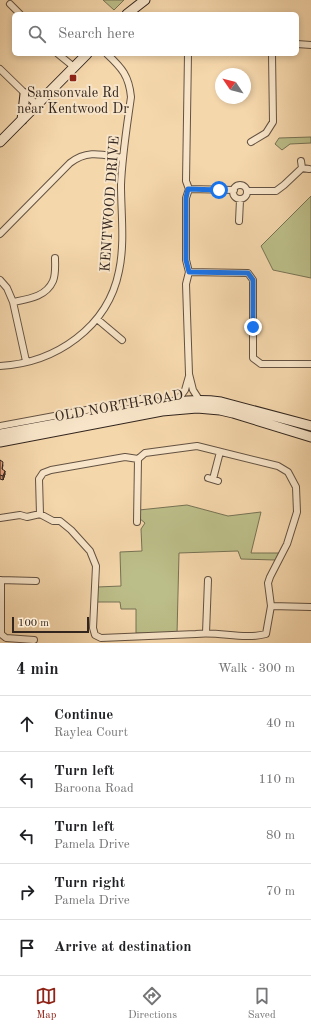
<!DOCTYPE html>
<meta charset="utf-8">
<style>
body{margin:0;font-family:"Old Standard TT",serif;background:#f6f6f6;color:#202124}
.compass{position:absolute;left:215px;top:68px;width:36px;height:36px;border-radius:50%;background:#fff;box-shadow:0 2px 6px #0003;rotate:305deg}
.scale{position:absolute;left:12px;bottom:10px;width:77px;box-sizing:border-box;padding-left:4px;border:2px solid #32251e;border-top:0;font-size:11px;line-height:14px;white-space:nowrap;color:#32251e;-webkit-text-stroke:3px #f8e5c9;paint-order:stroke}
.stop{position:absolute;width:12px;height:12px;margin:-9px;border:3px solid #1a73e8;border-radius:50%;background:#fff}
.stop.end{background:#1a73e8;border-color:#fff;box-shadow:0 1px 4px #0008}
.list{margin:0;padding:0;list-style:none}
h2{display:flex;justify-content:space-between;align-items:center;height:52px;margin:0;padding:0 16px;font-size:17px}
h2 small{font-size:13px;font-weight:400;color:#757577}
.list li{display:grid;grid-template-columns:26px 1fr auto;gap:12px;align-items:center;box-sizing:border-box;height:56px;padding:0 16px;border-top:1px solid #e0e0e0}
.list b{display:block;font-size:15px;white-space:nowrap}
.list p{margin:0;font-size:13px;white-space:nowrap;color:#757577}
.list em{font-size:13px;font-style:normal;color:#757577}
.icon{flex:none;width:22px;height:22px;fill:none;stroke:currentColor;stroke-width:2;stroke-linecap:round;stroke-linejoin:round}
.map{position:relative;flex:none;width:311px;height:643px;overflow:hidden}
.search{position:absolute;background:#fff;box-shadow:0 2px 6px #0003;left:12px;right:12px;top:12px;height:44px;display:flex;align-items:center;gap:10px;box-sizing:border-box;padding:0 14px;border-radius:6px;color:#757577;font-size:15px}
.sheet{height:332px;background:#fff}
nav{display:flex;justify-content:space-around;align-items:center;box-sizing:border-box;height:56px;border-top:1px solid #e0e0e0;background:#fff;font-size:11px;color:#757577}
nav a{display:grid;justify-items:center;gap:2px}
nav .on{color:#8f2418}
.map>svg:first-child{display:block}
</style>
<div class="map">
<svg width="311" height="643" viewBox="0 0 311 643">
<rect width="100%" height="100%" fill="#f5d7ac"/>
<filter id="stains"><feTurbulence type="fractalNoise" baseFrequency=".005" numOctaves="4"/><feColorMatrix values="0 0 0 0 .2 0 0 0 0 .09 0 0 0 0 .02 0 0 0 .5 -.17"/></filter>
<radialGradient id="worn" r=".72"><stop offset=".6" stop-color="#630" stop-opacity="0"/><stop offset="1" stop-color="#630" stop-opacity=".3"/></radialGradient>
<path fill="#bcbe89" stroke="#777254" d="M103,0H124L114,10Z
M311,137V143L290,144L282,150L275,144L279,138Z
M311,196V278L273,270L261,246Z
M187,505L228,516L261,512L251,553H282L275,560L241,559L238,551L179,553L177,634L136,633V609H121L120,602H97V587L121,586L120,552L142,551L141,529L145,523L139,518V510Z"/>
<g fill="none" stroke-linecap="round" stroke-linejoin="round">
<defs>
<path id="street" d="M10,4L20,14
M297,44L311,45
M58,54L74,67
M188,54L186,181L189,189L186,198V260L189,272L186,284L189,374L193,390L200,401
M0,69L37,105
M251,142L266,133L273,122L272,54
M301,161L302,168L309,169
M233 192a7 7 0 1 1 14 0a7 7 0 1 1-14 0Z
M189,189L234,190
M247,191H276L284,185L302,168
M239,221L240,200
M0,234L70,163C88,149 103,155 123,158
M189,272L248,273L253,280V358L261,364H311
M0,280L7,288L13,302L26,361
M13,302C28,299 46,297 53,281C56,274 55,265 55,258
M97,319L122,340
M0,366C56,363 108,327 119,271C125,243 121,213 121,185C122,156 127,126 131,97C129,76 122,68 107,54
M177,401L185,390L189,376
M0,426L135,401C146,397 150,396 160,404
M208,478L218,481
M213,479L220,452
M0,518L20,515L27,517L40,514L53,521H60L71,530L90,551L96,566L93,628L95,635L101,638L196,634C219,631 243,640 266,634L271,606L268,583L270,577L287,544L297,512L296,487L288,472L278,466L197,446L145,453L138,459L125,457L51,470L43,473L39,479L40,514
M137,522L138,459
M0,580L36,581
M1,580V634L6,638L34,640
M271,606L311,607
M206,633L208,580"/>
<path id="secondary" d="M127,14L145,0
M22,120L25,94
M0,142L87,54
M0,434C38,427 77,420 115,413C150,406 185,397 221,402L311,426
M0,442L162,411L197,408L220,410L233,413L311,437"/>
</defs>
<use href="#street" stroke="#635242" stroke-width="8"/>
<use href="#secondary" stroke="#32251e" stroke-width="11"/>
<use href="#street" stroke="#f8e5c9" stroke-width="6"/>
<use href="#secondary" stroke="#f8e5c9" stroke-width="9"/>
</g>
<path fill="#c88d6e" stroke="#32251e" d="M0,460L3,465L2,470L5,474L3,480L0,479Z"/>
<path fill="#a3735a" stroke="#32251e" d="M5,471V474L3,480V476Z"/>
<path fill="#e9a480" stroke="#32251e" d="M0,460L3,462L2,469L5,471L3,476L0,475Z"/>
<g fill="none" stroke-linecap="round" stroke-linejoin="round">
<path stroke="#1a73e8" stroke-width="5" d="M219,190L188,189L186,198V260L189,272L248,273L253,280V327"/>
</g>
<rect fill="#8f2418" stroke="#f8e5c9" stroke-width="1.5" x="69" y="74" width="8" height="8" rx="2"/>
<g text-anchor="middle" dominant-baseline="central" stroke-width="4" stroke-linejoin="round" paint-order="stroke">
<g font-size="14" fill="#32251e" stroke="#f8e5c9">
<text x="73" y="93">Samsonvale Rd<tspan x="73" dy="16">near Kentwood Dr</tspan></text>
</g>
<g font-size="14" fill="#32251e" stroke="#f8e5c9">
<text transform="translate(110 204) rotate(-86)">KENTWOOD DRIVE</text>
<text transform="translate(119 406) rotate(-10)">OLD NORTH ROAD</text>
</g>
</g>
<rect width="100%" height="100%" filter="url(#stains)"/>
<rect width="100%" height="100%" fill="url(#worn)"/>
</svg>
<svg class="compass" viewBox="-18 -18 36 36"><path d="M0-13l5 13h-10z" fill="#e53935"/><path d="M0 13l5-13h-10z" fill="#757577"/></svg>
<div class="scale">100 m</div>
<div class="stop" style="left:219px;top:190px"></div>
<div class="stop end" style="left:253px;top:327px"></div>
<div class="search"><svg class="icon" aria-label="search" viewBox="0 0 24 24"><circle cx="10" cy="10" r="6"/><path d="M15 15l6 6"/></svg>Search here</div>
</div>
<section class="sheet">
<h2>4 min<small>Walk · 300 m</small></h2>
<ul class="list">
<li><svg class="icon" aria-label="ahead" viewBox="0 0 24 24"><path d="M12 20V5M6 11l6-6 6 6"/></svg><div><b>Continue</b><p>Raylea Court</p></div><em>40 m</em></li>
<li><svg class="icon" aria-label="left" viewBox="0 0 24 24"><path d="M17 20v-9H6M10 6l-5 5 5 5"/></svg><div><b>Turn left</b><p>Baroona Road</p></div><em>110 m</em></li>
<li><svg class="icon" aria-label="left" viewBox="0 0 24 24"><path d="M17 20v-9H6M10 6l-5 5 5 5"/></svg><div><b>Turn left</b><p>Pamela Drive</p></div><em>80 m</em></li>
<li><svg class="icon" aria-label="right" viewBox="0 0 24 24"><path d="M7 20v-9h11M14 6l5 5-5 5"/></svg><div><b>Turn right</b><p>Pamela Drive</p></div><em>70 m</em></li>
<li><svg class="icon" aria-label="arrive" viewBox="0 0 24 24"><path d="M6 21V4h12l-3 4 3 4H6"/></svg><div><b>Arrive at destination</b></div></li>
</ul>
</section>
<nav>
<a class="on"><svg class="icon" aria-label="map" viewBox="0 0 24 24"><path d="M3 6l6-2 6 2 6-2v14l-6 2-6-2-6 2zM9 4v14M15 6v14"/></svg>Map</a>
<a><svg class="icon" aria-label="directions" viewBox="0 0 24 24"><path d="M12 3l9 9-9 9-9-9zM9 14v-3h6M13 9l2 2-2 2"/></svg>Directions</a>
<a><svg class="icon" aria-label="saved" viewBox="0 0 24 24"><path d="M7 4h10v16l-5-4-5 4z"/></svg>Saved</a>
</nav>
